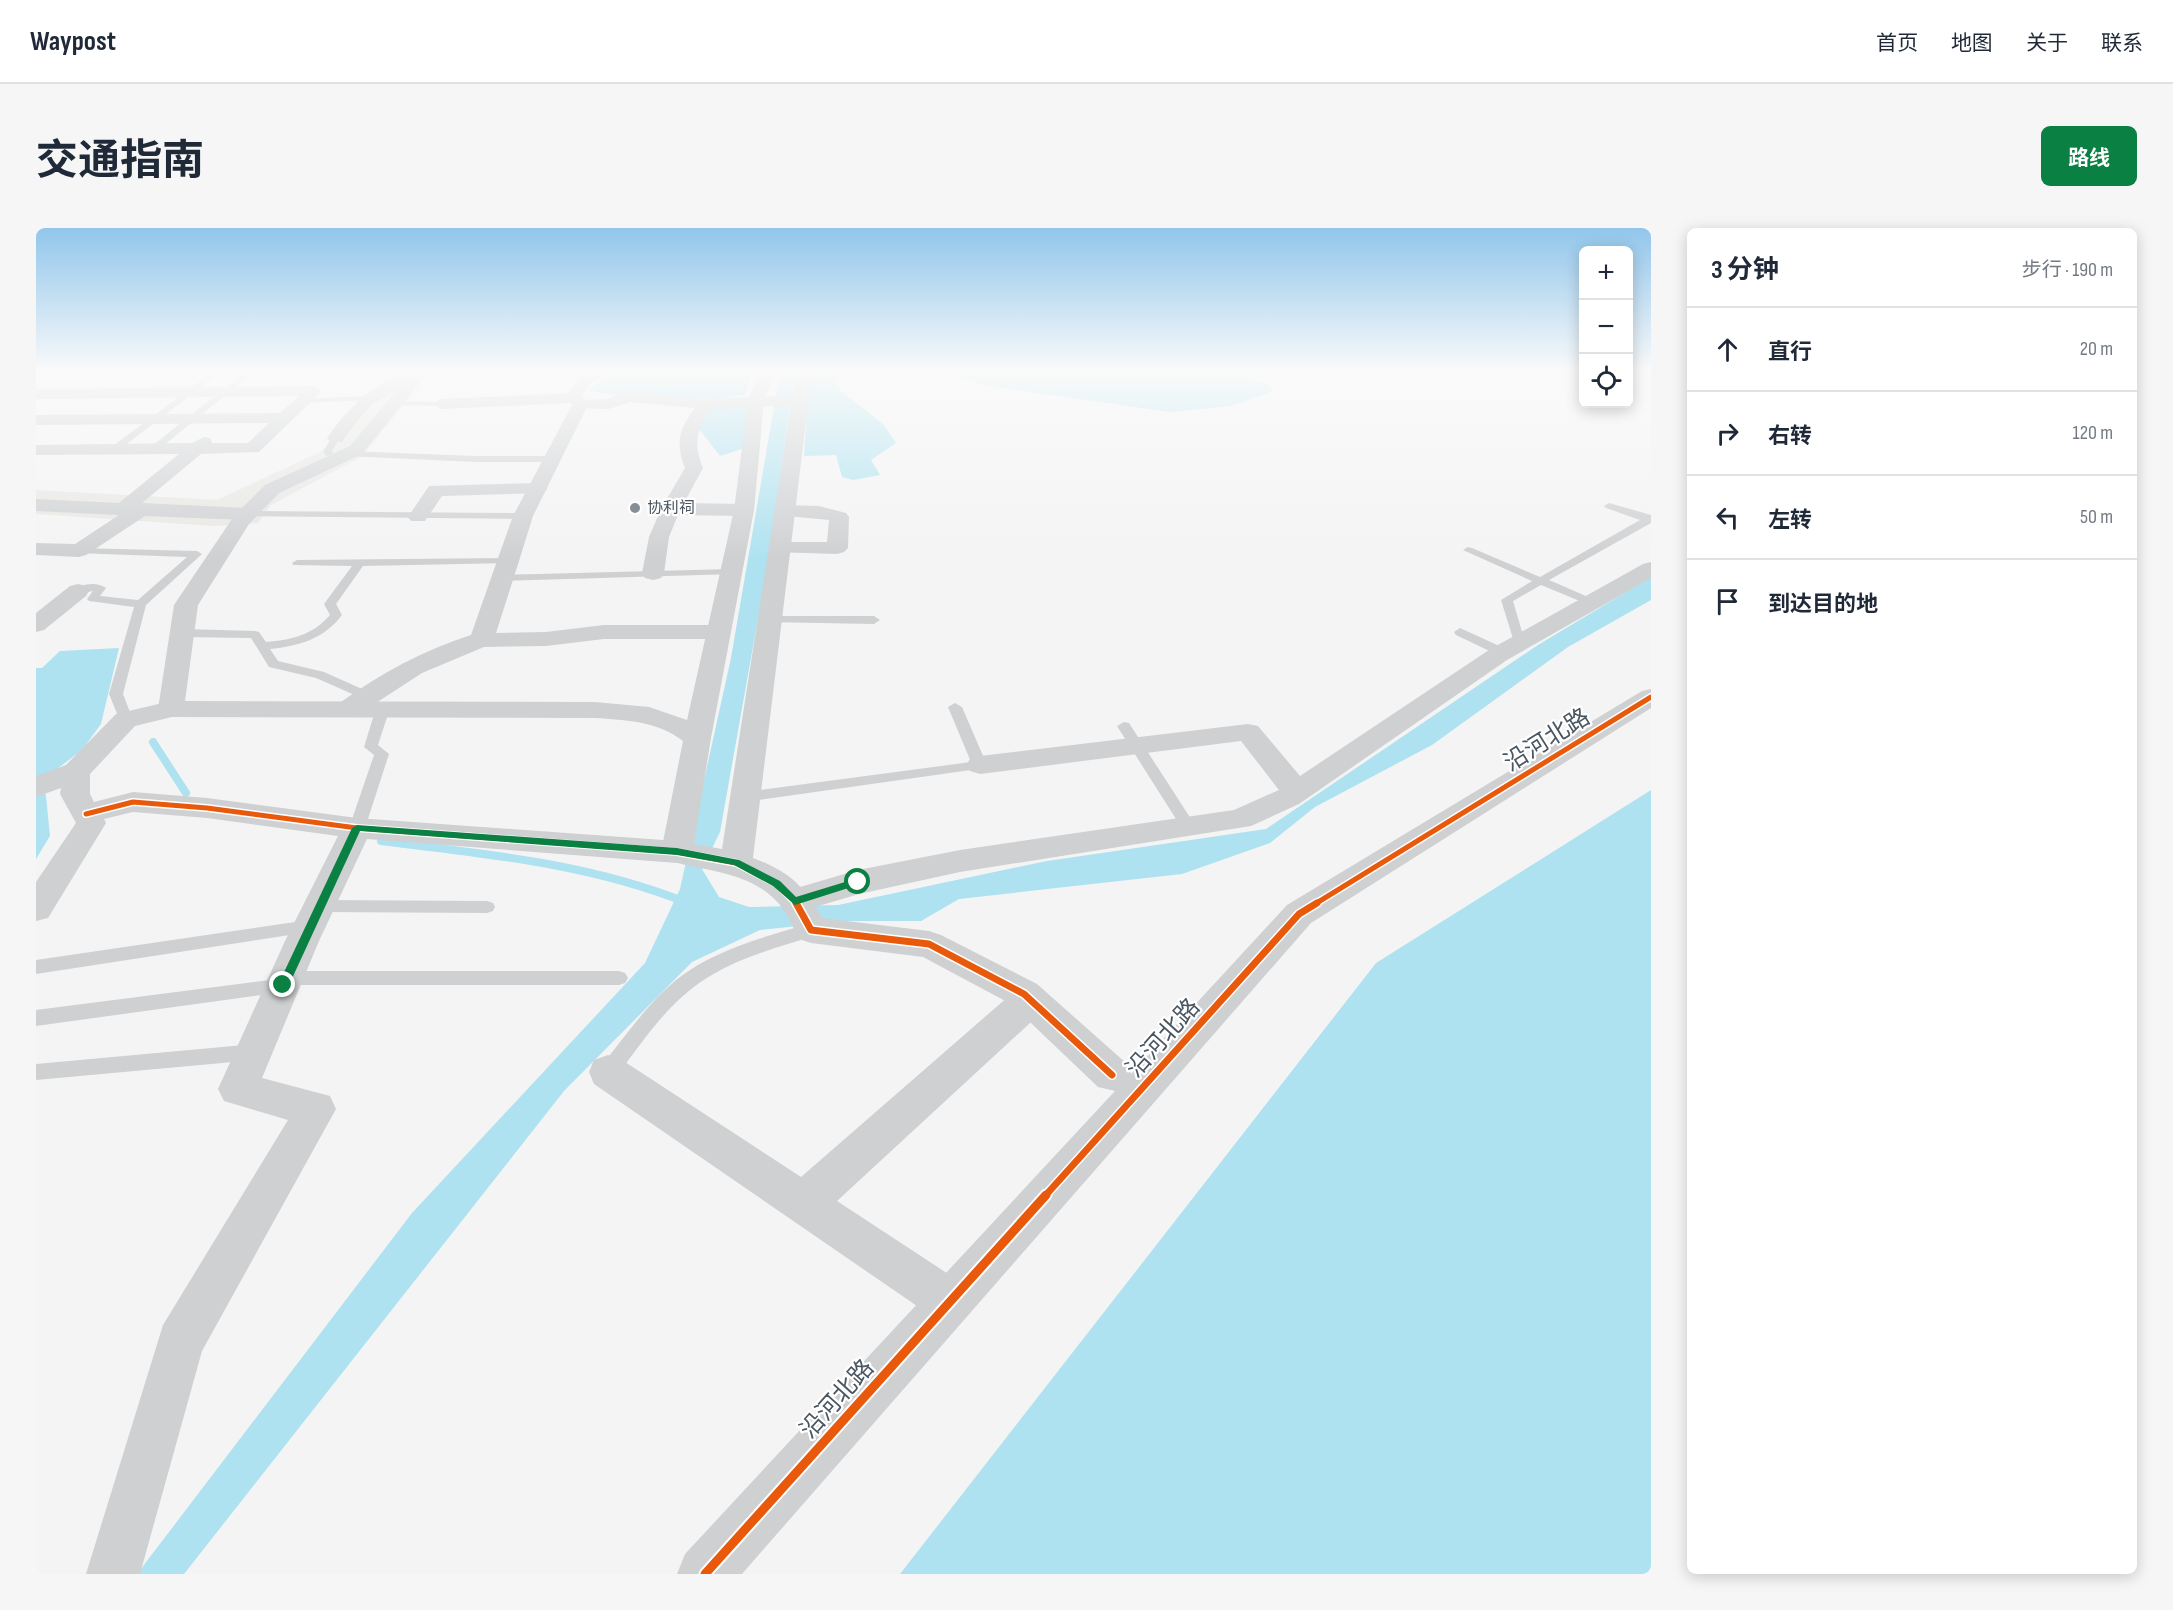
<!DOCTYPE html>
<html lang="zh">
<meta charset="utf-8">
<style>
body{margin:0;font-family:"Sofia Sans Condensed","Noto Sans SC",sans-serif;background:#f6f6f7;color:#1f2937}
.controls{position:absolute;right:18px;top:18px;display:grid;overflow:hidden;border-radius:9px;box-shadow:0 3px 15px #0003}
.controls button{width:54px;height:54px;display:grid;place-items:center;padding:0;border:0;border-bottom:2px solid #e0e1e3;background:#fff;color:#1f2937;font:30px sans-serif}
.stop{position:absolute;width:18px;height:18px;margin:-14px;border:4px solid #0b8043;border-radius:50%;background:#fff}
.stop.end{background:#0b8043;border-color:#fff;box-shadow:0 2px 6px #0008}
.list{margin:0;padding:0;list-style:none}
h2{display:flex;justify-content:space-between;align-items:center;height:78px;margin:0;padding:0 24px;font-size:26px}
h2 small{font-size:20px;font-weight:400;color:#747a83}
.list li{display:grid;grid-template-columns:39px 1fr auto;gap:18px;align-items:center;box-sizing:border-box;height:84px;padding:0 24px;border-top:2px solid #e0e1e3}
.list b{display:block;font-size:22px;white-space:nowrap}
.list em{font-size:20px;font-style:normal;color:#747a83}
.icon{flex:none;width:33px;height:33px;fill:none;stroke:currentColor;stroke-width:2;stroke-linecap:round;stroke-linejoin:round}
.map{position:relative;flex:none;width:1615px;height:1346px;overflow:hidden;border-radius:9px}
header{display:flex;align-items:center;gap:36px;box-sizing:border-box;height:84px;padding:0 30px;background:#fff;border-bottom:2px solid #e0e1e3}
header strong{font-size:28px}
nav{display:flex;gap:33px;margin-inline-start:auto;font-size:21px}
.intro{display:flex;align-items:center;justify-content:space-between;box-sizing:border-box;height:144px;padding:0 36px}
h1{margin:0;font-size:42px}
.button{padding:15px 27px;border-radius:9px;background:#0b8043;color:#fff;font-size:21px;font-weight:700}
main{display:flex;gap:36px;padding:0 36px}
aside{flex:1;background:#fff;border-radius:9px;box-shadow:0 3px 15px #0003}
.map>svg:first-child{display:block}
</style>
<header>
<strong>Waypost</strong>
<nav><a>首页</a><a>地图</a><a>关于</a><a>联系</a></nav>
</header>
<div class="intro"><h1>交通指南</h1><a class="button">路线</a></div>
<main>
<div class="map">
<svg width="1615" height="1346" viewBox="0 0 1615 1346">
<rect width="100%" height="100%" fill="#f4f4f4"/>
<path fill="#e8e7e3" d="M384,158L325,229L235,277L222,295L178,298L0,286V262L181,272L284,224L358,159Z"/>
<path fill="#aee2f0" d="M579,144H717L709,167L681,171L570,166L552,162Z
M744,144H759L731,340L684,604L666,641L683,669L713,679L802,677L1011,633L1230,601L1502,417L1615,349V372L1532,419L1396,517L1279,579L1234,615L1146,646L923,671L885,693H812L724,702L656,734L528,863L148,1346H101L376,985L609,735L644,661L695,430Z
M773,144H800V159L848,197L860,215L835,232L844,247L817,252L806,249L800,227L768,228Z
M911,144H1199L1231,156L1237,163L1195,178L1134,184L946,157Z
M711,175L712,219L684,228L660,197L676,180Z
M83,420L65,496L46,522L5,553L10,568L14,608L0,631V440H6L24,423Z
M1615,562V1346H864L1340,735Z"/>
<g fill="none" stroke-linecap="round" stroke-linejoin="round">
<path stroke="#aee2f0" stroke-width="8" d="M117,514L150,565
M345,613C449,626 551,635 649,674"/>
<path fill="#ced0d2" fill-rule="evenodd" d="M176,144H185L83,222H77V218Z
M209,144H218L122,222H116V218Z
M500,144H566L567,145L563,147L504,146Z
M331,168L335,170L334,172L266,175L262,173L266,171Z
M358,173L405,174L409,176L405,178L355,177V173Z
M300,207L304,210L296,223L298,226L291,228L287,224L297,208Z
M312,223L440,228H516L521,231L516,234H440L309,228L308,226Z
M1573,275L1615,287V295L1513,352L1559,372V376H1551L1505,357L1477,373L1489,414L1483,418L1479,417L1465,372L1496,353L1427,322L1432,319L1436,320L1504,349L1604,292L1570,280L1568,278Z
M210,283L487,285L492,288L487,291L206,288V284Z
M43,320L161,323L166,326L110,377L87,466L97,492L95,495H85L73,466L98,379L53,373L51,371L57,363L42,366L36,363C45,356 60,353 70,360L64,368L102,372L151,329L39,325L38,323Z
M472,330L477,333L476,335L327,338L300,376L306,387C288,411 263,418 234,421L242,433L288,444L335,465L337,468L335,471L330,472L280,450L233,439L215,410L146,409L140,405L146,401L219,403L223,404L230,414C255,412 277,407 294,387L288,376L316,338L257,337L256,335L261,332Z
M695,341L699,342V346L467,353L461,350L467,347Z
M733,388H838L844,392L838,396L729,394V390Z
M1424,400L1470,421L1472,424L1466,428L1462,427L1420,407L1418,404Z
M919,475L926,479L951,537L949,540L709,574L702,569L709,564L935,534L912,479Z
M347,476L354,480L342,517L353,526L329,600L321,605L313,600L338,527L328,519L340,480Z
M1088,494L1093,495L1157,594L1160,598L1157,602H1147L1081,498Z
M283,672L451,673L457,675L459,679L457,683L451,685L283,684L277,682L275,678L277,674Z
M273,692L279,693L281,698L279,703L273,704L0,746V732Z
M775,695L781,697L783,702L781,707C737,721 691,732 654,762C624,786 602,820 579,850L572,852L565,850L562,844L565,838C589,809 611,776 640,752C679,721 729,709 775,695Z
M250,743H583L589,745L592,750L589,755L583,757H256L253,762L247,764L0,798V782L241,751L244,745Z
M219,816L226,818L229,824L226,830L219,832L0,852V836Z"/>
<path fill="#ced0d2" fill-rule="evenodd" d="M360,144H376C369,161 346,168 333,180C323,190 314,202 306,214H294L291,210C309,184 329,163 358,149Z
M277,158L283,160L285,163L283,166L223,224L165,226L106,275L210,280L217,282L220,286L217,290L210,292L109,288L50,327L43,329L0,327V315L39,316L83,287L0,283V271L83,275L143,226L0,227V217L156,215L168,209L174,210L176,215H212L233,195L0,197V187L244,185L263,168L0,171V161Z
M592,164L671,171L764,167L772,172L764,177L676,181C660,202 657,215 667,240L648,275L708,276L715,278L718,282L715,286L708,288L642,287L633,309L628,345L625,350L617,352L609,350L606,345L613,309L625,281L649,240C639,215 643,201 659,180L594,174L573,181L538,180L537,175L405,181L397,176L405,171L540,165L546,167L547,172L571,171Z
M501,255L508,257L511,261L508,265L406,268L389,293H375L372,289L393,258Z
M748,277L783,278L810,285L813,289L812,320L808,324L801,326L736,324L732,320L736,316L743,314H791L793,292L741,287L738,283L741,279Z
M472,327L480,328L483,333L460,405L510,404L568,397H683L691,399L695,404L691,409L683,411H568L510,418L448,419L386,445L323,486L314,488L305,486L301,480L305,474C345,445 388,422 435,407L461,333L464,328Z
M1615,334V350L1471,432L1263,576L1215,598L924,644L823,666L759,685L747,682L742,673L747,664L822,642L924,622L1198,582L1243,562L1205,513L944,546L934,543L930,537L934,531L944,528L1212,496L1222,498L1264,548L1453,422L1607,336Z
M42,356L50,358L53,363L50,368L8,402L0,404V385L34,358Z
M135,473L144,475L148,481L144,487L99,498L54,546V566L58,574L97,564L171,570L321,590L641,613L652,616L657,624L652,632L641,635L331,611L283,713L226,850L294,868L300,881L166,1123L104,1346H50L127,1097L252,892L188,873L182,861L249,713L302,608L171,590L97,584L68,591L70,595L12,690L0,693V654L40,595L24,566L25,560L0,569V548L30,537L80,486Z
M994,757L1007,761L1012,772L1007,783L801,973L929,1057L936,1073L929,1089L913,1096L897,1089L558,856L553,844L558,832L572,827L586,832L765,949L981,761Z"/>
<path fill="#ced0d2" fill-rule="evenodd" d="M376,144H392L326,226L243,265L213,296L162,377L149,473L559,474L613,479L651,492L698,282L712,173L723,144H739L728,173L718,282L675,510L658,616L686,621L760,144H776L717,630C752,643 768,657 786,690L893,703L905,707L1001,756L1090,835L1095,846L1251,677L1606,463L1615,461V480L1275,695L706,1346H641L649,1326L1079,863L1062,859L975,776L887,729L775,715L763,711C758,702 754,691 748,682C720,643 671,644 630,632L625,624L647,513C621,493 590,492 559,490L135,489L126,487L122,481L138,377L198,288L229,257L314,218Z
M552,144H573L556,153L546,167L552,177L497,288L483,333L480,338L472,339L464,338L461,333L477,288L536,177L530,167L546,147Z"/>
<defs>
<path id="cycleway-far2" d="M50,586L97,574L171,580L321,600L641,624L700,635L741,656L761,676
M1279,676L1615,469"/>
<path id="cycleway-far1" d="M760,675L775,702L893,716L988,766L1076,847
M1009,968L1263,686L1281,675"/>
<path id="cycleway" d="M669,1346L1010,967"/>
</defs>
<use href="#cycleway-far2" stroke="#fff" stroke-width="8"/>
<use href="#cycleway-far1" stroke="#fff" stroke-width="10"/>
<use href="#cycleway" stroke="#fff" stroke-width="13"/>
<use href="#cycleway-far2" stroke="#e8590c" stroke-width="5"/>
<use href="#cycleway-far1" stroke="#e8590c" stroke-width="7"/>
<use href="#cycleway" stroke="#e8590c" stroke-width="9"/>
</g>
<linearGradient id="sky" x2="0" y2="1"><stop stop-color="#91c6eb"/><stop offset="0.43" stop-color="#fafafa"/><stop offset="1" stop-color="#fafafa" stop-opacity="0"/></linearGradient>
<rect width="1615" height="332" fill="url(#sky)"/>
<path fill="#0b8043" d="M321,597L641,620L703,632L744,653L760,669L822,650L827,654L825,656L759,677L737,658L698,637L641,627L324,603L253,757L251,760H244L242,757L316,600Z"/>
<circle fill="#868d94" stroke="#fff" stroke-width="2" cx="599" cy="280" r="6"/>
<g text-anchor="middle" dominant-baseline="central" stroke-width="4.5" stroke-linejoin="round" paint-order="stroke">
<g font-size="16" fill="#4a5661" stroke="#fff" text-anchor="start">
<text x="611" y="280">协利祠</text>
</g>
<g font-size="24" fill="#4a5661" stroke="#fff">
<text transform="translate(1511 512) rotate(-32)">沿河北路</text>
<text transform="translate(1127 810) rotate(-48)">沿河北路</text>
<text transform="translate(801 1171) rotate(-48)">沿河北路</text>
</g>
</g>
</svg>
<div class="controls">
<button>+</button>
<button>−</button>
<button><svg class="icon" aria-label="locate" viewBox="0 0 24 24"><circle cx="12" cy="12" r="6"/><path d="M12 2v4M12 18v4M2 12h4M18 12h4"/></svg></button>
</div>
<div class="stop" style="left:822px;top:654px"></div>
<div class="stop end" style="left:247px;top:757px"></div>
</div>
<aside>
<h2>3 分钟<small>步行 · 190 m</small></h2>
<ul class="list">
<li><svg class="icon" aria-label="ahead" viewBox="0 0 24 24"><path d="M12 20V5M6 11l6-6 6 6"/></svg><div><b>直行</b></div><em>20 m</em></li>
<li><svg class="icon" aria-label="right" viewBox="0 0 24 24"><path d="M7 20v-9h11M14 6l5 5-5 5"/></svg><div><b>右转</b></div><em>120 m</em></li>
<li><svg class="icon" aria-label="left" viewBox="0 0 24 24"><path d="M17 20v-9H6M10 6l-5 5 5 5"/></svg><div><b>左转</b></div><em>50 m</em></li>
<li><svg class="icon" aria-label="arrive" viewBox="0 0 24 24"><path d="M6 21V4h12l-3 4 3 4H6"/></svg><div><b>到达目的地</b></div></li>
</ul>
</aside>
</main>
